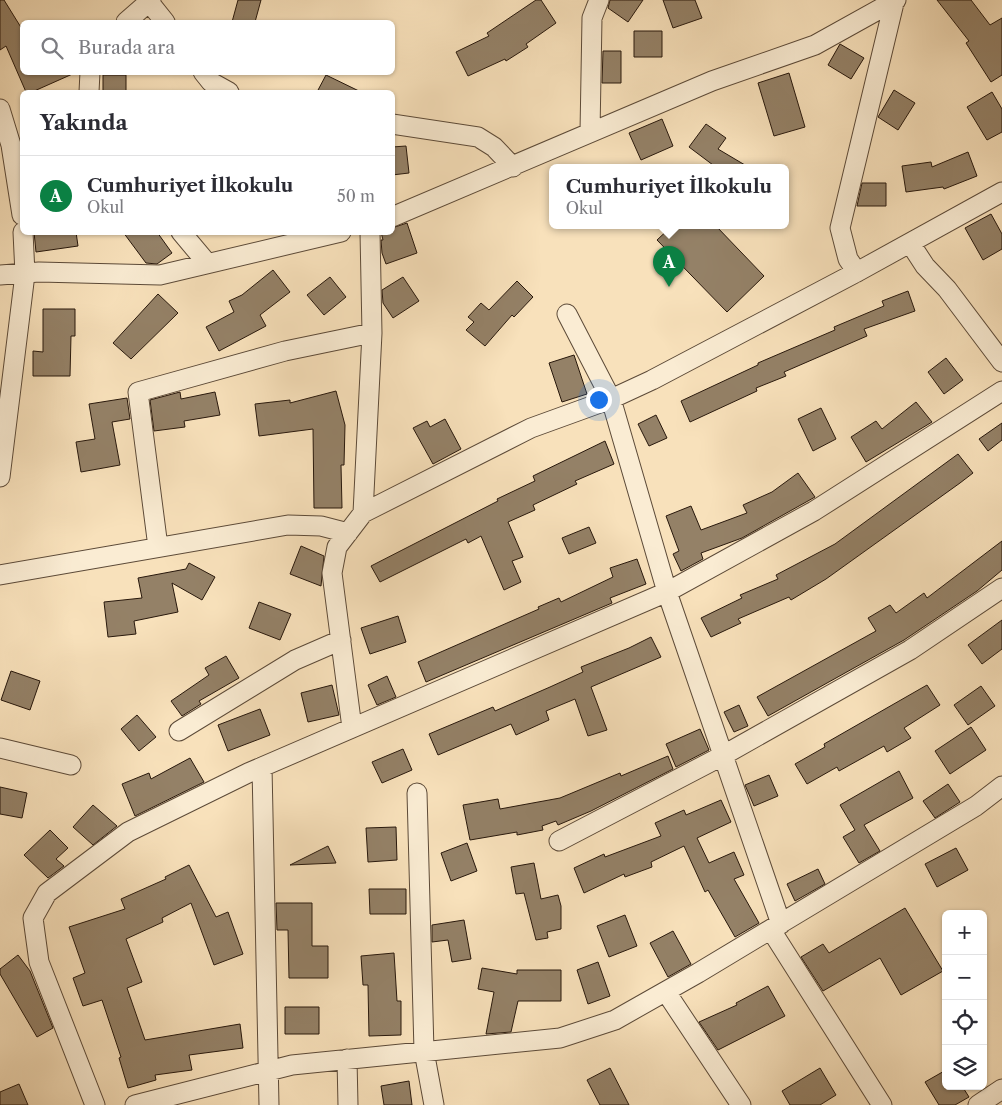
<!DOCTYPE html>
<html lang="tr">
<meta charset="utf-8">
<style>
body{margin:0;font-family:"Libre Caslon Text",serif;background:#f2f2f3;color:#2b2b33}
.controls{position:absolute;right:15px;bottom:15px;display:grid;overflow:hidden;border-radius:8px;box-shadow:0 1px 4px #0004}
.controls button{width:45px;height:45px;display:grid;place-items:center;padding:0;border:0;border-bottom:1px solid #e1e1e2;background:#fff;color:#2b2b33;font:25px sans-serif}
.you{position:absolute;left:598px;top:399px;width:18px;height:18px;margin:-12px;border:4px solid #fff;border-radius:50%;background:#1a73e8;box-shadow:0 0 0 8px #1a73e833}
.badge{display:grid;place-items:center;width:32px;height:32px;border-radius:50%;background:#0b8043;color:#fff;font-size:16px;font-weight:700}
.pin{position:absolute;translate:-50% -41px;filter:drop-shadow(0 1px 2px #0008)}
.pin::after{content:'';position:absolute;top:26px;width:18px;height:15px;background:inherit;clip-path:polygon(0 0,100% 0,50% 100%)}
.popup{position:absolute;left:549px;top:164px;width:240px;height:65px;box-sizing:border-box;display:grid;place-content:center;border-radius:8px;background:#fff;filter:drop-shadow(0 1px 4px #0005);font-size:16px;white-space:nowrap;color:#7c7c81}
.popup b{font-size:19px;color:#2b2b33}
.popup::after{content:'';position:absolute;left:50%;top:100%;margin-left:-10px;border:10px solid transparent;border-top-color:#fff}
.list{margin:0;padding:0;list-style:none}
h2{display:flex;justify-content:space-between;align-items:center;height:65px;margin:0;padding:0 20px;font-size:21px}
h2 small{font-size:16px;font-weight:400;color:#7c7c81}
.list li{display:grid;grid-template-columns:32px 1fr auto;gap:15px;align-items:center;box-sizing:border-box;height:80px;padding:0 20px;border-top:1px solid #e1e1e2}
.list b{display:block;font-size:19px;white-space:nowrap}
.list p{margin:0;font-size:16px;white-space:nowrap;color:#7c7c81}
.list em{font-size:16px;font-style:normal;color:#7c7c81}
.icon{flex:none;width:28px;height:28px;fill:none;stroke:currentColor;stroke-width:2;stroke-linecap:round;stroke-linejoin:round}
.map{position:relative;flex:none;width:1002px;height:1105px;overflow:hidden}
.search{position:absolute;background:#fff;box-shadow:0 1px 4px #0004;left:20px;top:20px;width:375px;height:55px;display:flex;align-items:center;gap:12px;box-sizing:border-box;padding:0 18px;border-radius:8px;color:#7c7c81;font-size:19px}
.panel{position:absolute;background:#fff;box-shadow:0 1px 4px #0004;left:20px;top:90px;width:375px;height:145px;border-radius:8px}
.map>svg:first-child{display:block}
</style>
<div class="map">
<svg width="1002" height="1105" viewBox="0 0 1002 1105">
<rect width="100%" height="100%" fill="#f8e1bb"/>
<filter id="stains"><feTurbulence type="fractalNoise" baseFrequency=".004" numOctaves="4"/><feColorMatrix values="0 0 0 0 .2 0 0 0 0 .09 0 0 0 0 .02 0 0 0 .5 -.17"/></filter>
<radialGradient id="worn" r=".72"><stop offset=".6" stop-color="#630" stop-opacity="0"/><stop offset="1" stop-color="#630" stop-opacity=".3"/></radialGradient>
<path fill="#948167" stroke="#28180c" d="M0,0H4L22,29V72H77L32,92H26L6,46L0,50Z
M238,0H261L255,22H232Z
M536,0H541L556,23L526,44L528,47L506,61L505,59L468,76L456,52L489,36L487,33Z
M610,0H643L628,22L608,8Z
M663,0H695L702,18L673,28Z
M937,0H971L990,25L1002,18V75L991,82L966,43L969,41Z
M634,31H662V57H634Z
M840,44L864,58L851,79L828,65Z
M603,51H621V83H602Z
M789,73L805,127L774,136L758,83Z
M103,75H126V92H103Z
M326,75L361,92H317Z
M894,90L915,103L898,130L878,117Z
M992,92L1002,109V132L987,140L967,107Z
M662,119L673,146L641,160L629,133Z
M706,124L726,138L718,149L750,168H717L689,147Z
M406,146L409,173L392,175V147Z
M968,152L977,176L944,189L943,187L906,192L902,166L931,162L932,167Z
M862,183H886V206H857Z
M991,214L1002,234V249L983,260L965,228Z
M407,223L417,253L386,264L382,253L381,240H383L381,232H392V228Z
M672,226H716L764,276L727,312L657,240Z
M34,232H76L78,246L36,252Z
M123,232H157L172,253L157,264L146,263Z
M273,270L290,292L260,315L266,326L219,351L206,327L234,312L229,301L242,295Z
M330,277L346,297L324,315L307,295Z
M403,277L419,301L393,318L383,303L382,290Z
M517,281L533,297L514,317L512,315L485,346L466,330L474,322L468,317L481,303L489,310Z
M908,291L915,311L864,329L867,336L784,372L786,376L756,388L757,391L690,422L681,401L758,365V363L835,330L834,327L884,306L882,301Z
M158,294L178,313L131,359L113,343Z
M43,309H75V336H71L70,376H33V351L43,352Z
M574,355L587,394L562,402L549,363Z
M946,358L963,380L944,394L928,372Z
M336,391L345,425L344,465H341L342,508H314L313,429L259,436L255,404L290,400V403Z
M180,392L181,399L215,392L220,415L184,421L185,427L154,431L150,400Z
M127,398L130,419L112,422L120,465L81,472L76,442L95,439L89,404Z
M916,402L932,422L866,462L851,437L876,421L882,429Z
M821,408L836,439L813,451L798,419Z
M656,415L667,438L649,446L638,424Z
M445,419L461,449L433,464L413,428L427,421L430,427Z
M1002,423V440L988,451L979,439Z
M605,441L614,464L575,481L577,484L533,505L535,510L508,522L523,557L512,561L521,582L504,590L481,536L468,543L466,539L380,582L371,566L498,501L497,499L535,481L533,476Z
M958,454L973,473L960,483L826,579L791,600L789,597L738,619L741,623L711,637L701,618L742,598L740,595L778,579L776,575L835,544Z
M798,473L815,497L742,538L701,553L703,559L681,571L673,554L679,551L666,516L691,506L701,530L747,513L743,505L772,492Z
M589,527L596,543L569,554L562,538Z
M1002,541V570L977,591L904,640L768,716L757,697L876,631L868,618L890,605L896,613L924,593L927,598Z
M301,546L324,556L321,586L290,574Z
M637,559L646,584L610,598L612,603L426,682L418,662L539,609L538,607L559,598L561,602L613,577L610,568Z
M189,563L215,577L202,600L172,583L178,612L134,621L136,634L108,637L104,602L142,598L138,578L186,569Z
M259,602L291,614L280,640L249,628Z
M398,616L406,642L370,654L361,628Z
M1002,620V649L982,664L968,645Z
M651,637L661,657L591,687L607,730L588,736L575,699L546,711L549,720L516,735L511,724L438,755L429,734L493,707L495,711L550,687L583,672L581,667L629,648Z
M226,656L239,678L199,701L201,704L182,716L171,701L209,675L205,668Z
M11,671L40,681L30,710L1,700Z
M387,676L396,697L377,705L368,685Z
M332,685L339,715L308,722L301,693Z
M927,685L940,705L904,728L911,738L887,752L884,746L839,771L837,767L807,784L795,764L825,747L824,744Z
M981,686L995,706L968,725L954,705Z
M739,705L748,726L734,732L724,712Z
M260,709L270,735L228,751L218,725Z
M137,715L156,737L139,751L121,729Z
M971,727L986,750L950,774L935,751Z
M700,729L709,750L676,767L666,744Z
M403,749L412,770L382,783L372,762Z
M668,756L673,769L591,811L558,825L556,821L542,826L543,830L517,835V832L470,840L463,805L498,799L500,809L560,798L620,773L621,776Z
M190,758L204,782L135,816L122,784L149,773L151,779Z
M899,771L913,798L864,825L880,851L859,863L843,837L855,830L840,805Z
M769,775L778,796L754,806L745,785Z
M948,784L960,802L935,818L923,801Z
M0,787L27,793L22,818L0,814Z
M721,800L731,822L697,838L709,863L734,852L744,875L734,879L759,923L735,937L708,890L705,892L684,846L651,862L652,867L625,877L624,874L584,893L574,868L604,854L605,857L661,836L655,823L684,810L686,815Z
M93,805L117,826L93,845L73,827Z
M396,827L397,860L368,862L366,828Z
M50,830L68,848L56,859L64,866L48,878L24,855Z
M467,843L477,871L451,881L441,853Z
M328,846L336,863L290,865Z
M956,848L968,870L937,887L925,864Z
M534,863L541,899L558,895L561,906V929L547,932L548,938L536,940L524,893L516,894L511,867Z
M189,865L216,917L228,912L243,954L214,965L191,903L162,918L163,922L126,939L142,982L127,988L145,1040L240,1024L243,1048L189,1055L192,1070L155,1075L156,1080L128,1088L119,1058L121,1057L102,1000L83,1006L73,978L85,973L69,927L125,909L121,899L166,879L165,877Z
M818,869L825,884L795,901L787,884Z
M369,889H406V914H370Z
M276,903H312V946H328V978H289L288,930H277Z
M905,908L943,971L901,995L880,958L823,991L801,957L823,944L829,953Z
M625,915L637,946L609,957L597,926Z
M464,920L471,959L452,962L448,940L432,942V925Z
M673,931L691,964L668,977L650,943Z
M394,953L397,1001H401V1035L369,1036L368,985H363L361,956Z
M18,955L30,971L53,1028L37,1037L0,974V969Z
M598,962L610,996L588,1004L577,970Z
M482,968L517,974V970H561V1001H518L511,1032L486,1034L494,992L478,989Z
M768,986L785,1016L718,1050L699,1022L737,1005L736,1003Z
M285,1007H319V1034H285Z
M610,1068L629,1105H600L587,1080Z
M820,1068L836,1095L820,1105H790L782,1091Z
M946,1070V1086H962L969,1097L955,1105H939L925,1082Z
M409,1081L412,1105H384L381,1086Z
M19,1084L28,1105H0V1092Z"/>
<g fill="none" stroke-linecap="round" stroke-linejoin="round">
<defs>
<path id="minor" d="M149,2L165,22
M126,22L151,0
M203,72L211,82L229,92
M89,92L90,72
M0,109L11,145L22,215
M392,124L478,137L494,147L513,167
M590,132L592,18L599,0
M392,217L712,81L815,45L896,0
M181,232L207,263
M910,243L925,266L947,289L1002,362
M857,272L848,259L840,228L894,3L892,0
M0,275L39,272L160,275L341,232
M567,314L611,399L667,592L781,924
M0,477L25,274L23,232
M363,513L372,333L370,232
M158,547L138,392L285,351L372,333
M0,575L288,525L321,526L348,533
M352,728L332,573L337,547L363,513L531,428L611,399L652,380L857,272L1002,192
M179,731L295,660L341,640
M0,748L71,765
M262,767L269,1105
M417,793L424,1051L434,1105
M559,841L722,756L910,650L1002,588
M771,930L882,1105
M666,992L741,1105
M347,1059L348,1105
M95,1105L39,962L33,918L47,893L128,832L248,773L667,592L814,511L1002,391
M135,1105L292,1065L560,1038L615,1020L698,973L976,806L1002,786
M978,1105L1002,1089"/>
</defs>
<use href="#minor" stroke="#5c4a38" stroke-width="21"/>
<use href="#minor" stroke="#faecd3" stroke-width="19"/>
</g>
<rect width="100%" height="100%" filter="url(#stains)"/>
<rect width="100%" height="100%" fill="url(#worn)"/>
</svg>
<div class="controls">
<button>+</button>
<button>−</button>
<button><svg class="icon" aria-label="locate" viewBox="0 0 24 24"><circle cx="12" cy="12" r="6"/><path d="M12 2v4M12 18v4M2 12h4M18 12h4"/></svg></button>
<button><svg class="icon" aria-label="layers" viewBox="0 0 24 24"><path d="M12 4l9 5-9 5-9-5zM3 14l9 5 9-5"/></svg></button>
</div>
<div class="you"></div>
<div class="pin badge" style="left:669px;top:287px">A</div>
<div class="popup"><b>Cumhuriyet İlkokulu</b>Okul</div>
<div class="search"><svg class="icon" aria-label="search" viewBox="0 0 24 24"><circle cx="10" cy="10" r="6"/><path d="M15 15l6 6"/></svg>Burada ara</div>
<section class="panel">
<h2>Yakında<small></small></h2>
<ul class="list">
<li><span class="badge">A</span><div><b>Cumhuriyet İlkokulu</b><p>Okul</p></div><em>50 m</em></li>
</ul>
</section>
</div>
